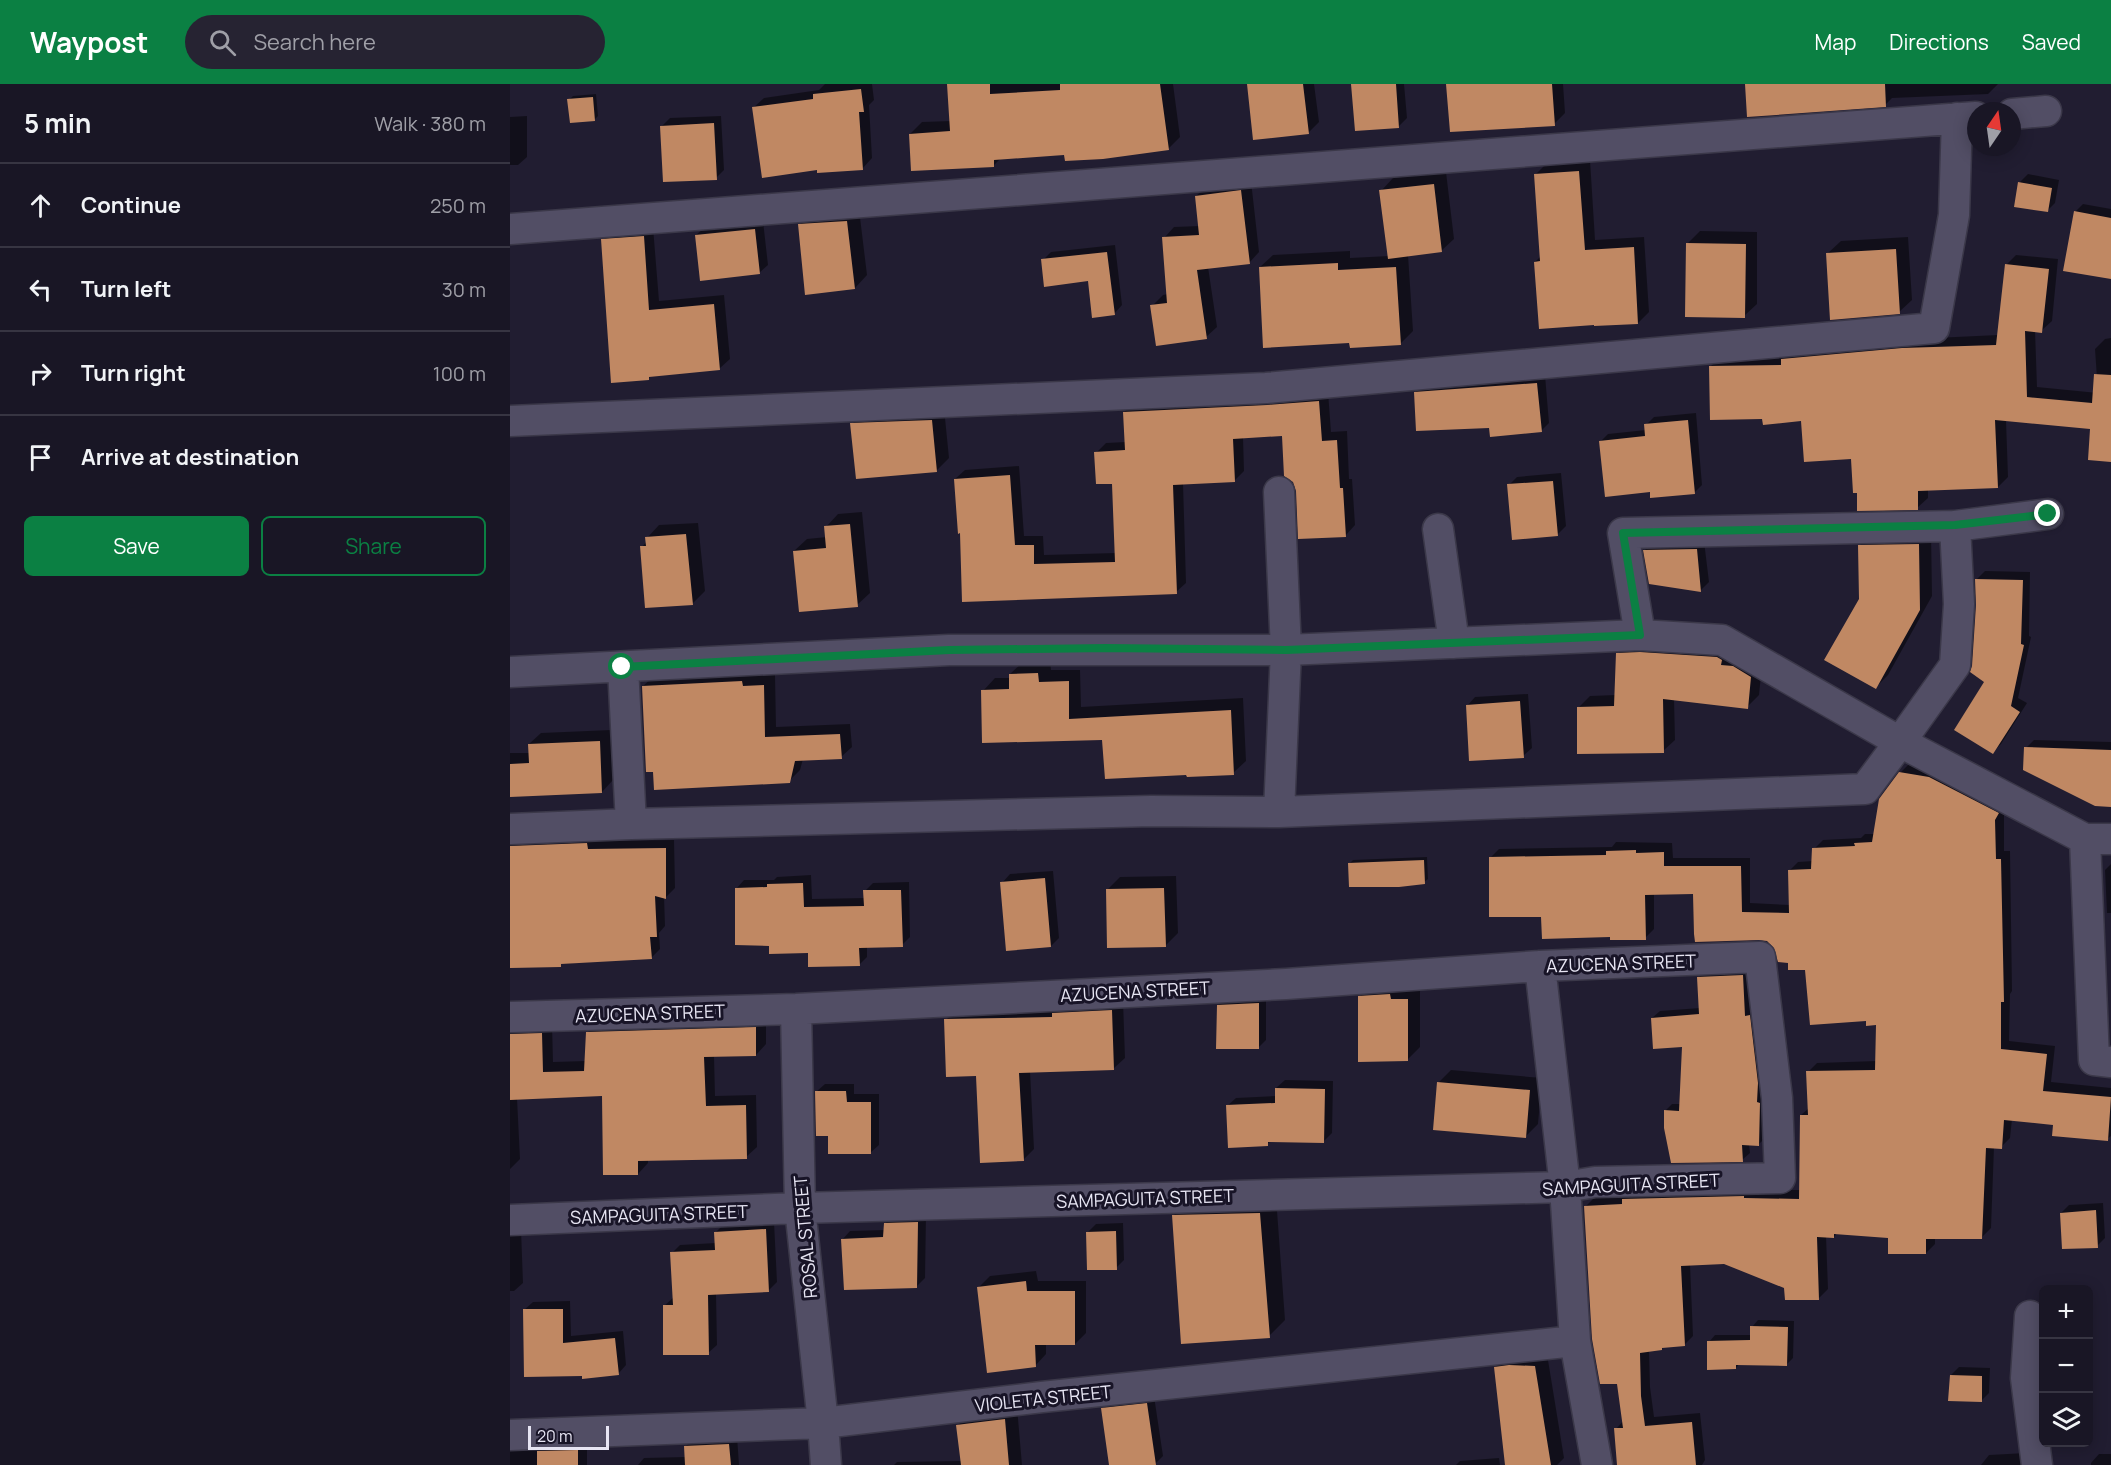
<!DOCTYPE html>
<meta charset="utf-8">
<style>
body{margin:0;font-family:Manrope,sans-serif;background:#262332;color:#f1f3f6}
.controls{position:absolute;right:18px;bottom:18px;display:grid;overflow:hidden;border-radius:9px;box-shadow:0 3px 15px #0003}
.controls button{width:54px;height:54px;display:grid;place-items:center;padding:0;border:0;border-bottom:2px solid #373542;background:#191625;color:#f1f3f6;font:30px sans-serif}
.compass{position:absolute;left:1457px;top:18px;width:54px;height:54px;border-radius:50%;background:#191625;box-shadow:0 3px 15px #0003;rotate:13deg}
.scale{position:absolute;left:18px;bottom:15px;width:81px;box-sizing:border-box;padding-left:6px;border:3px solid #e7e5f3;border-top:0;font-size:16px;line-height:21px;white-space:nowrap;color:#e7e5f3;-webkit-text-stroke:4px #181427;paint-order:stroke}
.stop{position:absolute;width:18px;height:18px;margin:-14px;border:4px solid #0b8043;border-radius:50%;background:#fff}
.stop.end{background:#0b8043;border-color:#fff;box-shadow:0 2px 6px #0008}
.list{margin:0;padding:0;list-style:none}
h2{display:flex;justify-content:space-between;align-items:center;height:78px;margin:0;padding:0 24px;font-size:26px}
h2 small{font-size:20px;font-weight:400;color:#9f9fa7}
.list li{display:grid;grid-template-columns:39px 1fr auto;gap:18px;align-items:center;box-sizing:border-box;height:84px;padding:0 24px;border-top:2px solid #373542}
.list b{display:block;font-size:22px;white-space:nowrap}
.list em{font-size:20px;font-style:normal;color:#9f9fa7}
.actions{display:flex;gap:12px;padding:18px 24px}
.actions a{flex:1;padding:14px 0;border:2px solid #0b8043;border-radius:9px;text-align:center;font-size:21px;color:#0b8043}
.actions .main{background:#0b8043;color:#fff}
.icon{flex:none;width:33px;height:33px;fill:none;stroke:currentColor;stroke-width:2;stroke-linecap:round;stroke-linejoin:round}
.map{position:relative;flex:none;width:1601px;height:1381px;overflow:hidden}
header{display:flex;align-items:center;gap:36px;box-sizing:border-box;height:84px;padding:0 30px;background:#0b8043;color:#fff}
header strong{font-size:28px}
nav{display:flex;gap:33px;margin-inline-start:auto;font-size:21px}
.search{width:420px;height:54px;background:#262332;display:flex;align-items:center;gap:15px;box-sizing:border-box;padding:0 21px;border-radius:33px;color:#9f9fa7;font-size:22px}
main{display:flex}
aside{flex:1;background:#191625}
.map>svg:first-child{display:block}
</style>
<header>
<strong>Waypost</strong>
<div class="search"><svg class="icon" aria-label="search" viewBox="0 0 24 24"><circle cx="10" cy="10" r="6"/><path d="M15 15l6 6"/></svg>Search here</div>
<nav><a>Map</a><a>Directions</a><a>Saved</a></nav>
</header>
<main>
<aside>
<h2>5 min<small>Walk · 380 m</small></h2>
<ul class="list">
<li><svg class="icon" aria-label="ahead" viewBox="0 0 24 24"><path d="M12 20V5M6 11l6-6 6 6"/></svg><div><b>Continue</b></div><em>250 m</em></li>
<li><svg class="icon" aria-label="left" viewBox="0 0 24 24"><path d="M17 20v-9H6M10 6l-5 5 5 5"/></svg><div><b>Turn left</b></div><em>30 m</em></li>
<li><svg class="icon" aria-label="right" viewBox="0 0 24 24"><path d="M7 20v-9h11M14 6l5 5-5 5"/></svg><div><b>Turn right</b></div><em>100 m</em></li>
<li><svg class="icon" aria-label="arrive" viewBox="0 0 24 24"><path d="M6 21V4h12l-3 4 3 4H6"/></svg><div><b>Arrive at destination</b></div></li>
</ul>
<div class="actions"><a class="main">Save</a><a>Share</a></div>
</aside>
<div class="map">
<svg width="1601" height="1381" viewBox="0 0 1601 1381">
<rect width="100%" height="100%" fill="#211d31"/>
<path fill="#0007" d="M315,0H362L364,16L359,21L362,74L352,85L243,24L254,14L309,6Z
M439,0H663L670,53L658,65L491,74L484,81L400,50L412,38L441,37Z
M738,0H804L809,38L798,49Z
M843,0H894L897,34L888,43Z
M938,0H1053L1055,29L1044,40Z
M1236,0H1488L1478,10L1382,14L1375,21Z
M86,10L88,32L85,35L59,16L63,12Z
M17,32V73L8,81H0V33Z
M211,32L214,86L206,94L152,42L160,34Z
M1080,76L1085,156L1134,153L1139,228L1128,239L1025,178L1031,172L1026,90L1037,79Z
M936,88L944,155L931,167L898,171L903,247L890,260L841,257L750,183L763,171L840,167V174L879,172L871,107L883,94Z
M1518,90L1549,96L1545,119L1537,127L1510,98Z
M741,97L749,168L739,179L698,183L707,243L696,253L642,222L653,211L658,210L654,154L664,143L690,142L686,112L697,102Z
M1573,120L1601,125V193L1565,128Z
M349,125L357,191L345,204L289,141L302,128Z
M253,137L258,181L249,189L186,151L195,143Z
M143,143L149,217L214,211L220,275L210,284L142,291L138,295L93,156L103,146Z
M1190,147L1247,148V220L1234,232L1177,160Z
M1398,153L1402,216L1389,228L1318,169L1331,157Z
M605,161L612,221L604,230L579,196L533,176L541,168Z
M1506,171L1548,175L1542,237L1531,247L1525,246L1527,303L1588,309L1585,265L1595,255L1601,254V376L1582,344L1496,336L1498,393L1488,403L1418,405V414L1407,424L1348,407L1343,373L1293,335L1254,333L1200,283L1211,272L1403,255L1488,251L1496,181Z
M1035,291L1039,339L1031,347L905,309L913,300Z
M818,308L821,348L837,347L839,395H842L845,441L836,451L788,407L774,351L733,353L734,387L725,396L673,399L676,499L666,508L453,517L451,448L445,395L455,386L509,382L514,452H533L534,471L606,469L604,398L586,369L596,359L616,358L614,328L624,318Z
M434,324L439,374L426,387L342,340L354,328Z
M1186,329L1192,401L1184,409L1141,406L1090,358L1098,350L1136,346V341L1144,333Z
M1051,389L1056,442L1048,450L999,401L1007,393Z
M352,428L360,509L347,521L284,467L297,455L317,453L316,443L328,430Z
M188,439L195,507L183,519L132,463L137,457V454L149,441Z
M1421,448L1422,512L1378,591L1366,603L1350,515L1349,462L1362,449Z
M1194,457L1199,498L1191,506L1135,466L1143,458Z
M1475,487L1520,488L1519,552L1521,553L1508,614L1517,619L1491,660L1483,668L1467,495Z
M1119,558L1219,562L1252,581L1249,611L1237,623L1164,615L1165,656L1153,667L1069,623L1080,612L1106,611L1108,570Z
M540,577L541,586H570L571,623L733,614L736,677L723,689L594,655L473,607L485,594H500V590L513,578Z
M243,587V592L265,591L266,643L340,640L342,663L331,673L293,675L290,686L279,697L133,602L144,592Z
M1018,610L1022,664L1013,672L957,622L965,613Z
M101,646L103,696L92,708L0,712V669H20L19,660L31,649Z
M1524,656L1601,658V722L1516,664Z
M1399,680L1429,684L1494,726V767H1500L1502,907L1500,910L1499,957L1545,962L1541,998L1601,1004V1052L1597,1055L1545,1039L1502,1035L1500,1054L1491,1063H1484L1481,1144L1472,1153L1425,1154V1160L1416,1169L1380,1152L1327,1149L1324,1153L1316,1152L1318,1205L1309,1214L1215,1179L1180,1180L1183,1252L1174,1261L1154,1262L1152,1265L1139,1266L1140,1303L1144,1333L1190,1329L1195,1376L1192,1381H1109L1106,1345L1113,1337L1108,1298L1075,1123L1084,1114L1243,1106H1291V1031L1299,1024L1298,988L1307,979L1367,977V940L1357,935L1297,885L1280,877L1266,863L1185,808L1144,810V845L1135,854L1101,852L1032,831L980,774L989,765L1102,763L1106,758L1162,759L1163,774H1240V819L1280,821L1279,787L1288,778L1303,777L1304,765L1313,756L1351,754L1355,750H1365L1390,689Z
M86,751V757L164,756L165,804L156,813L154,812L155,842L149,849L150,865L141,874L0,883V753Z
M917,773L918,795L914,798L840,779L843,776Z
M1601,780V829H1597L1595,786Z
M543,787L549,854L541,862L492,799L500,790Z
M301,791L302,815L355,814V807L363,799L399,798L400,853L392,861L357,862V873L349,881L261,860L226,805L234,796H264L267,793Z
M666,792L668,849L655,862L597,806L610,793Z
M1239,884L1246,925L1256,1053L1249,1060H1239L1240,1069L1232,1076L1155,1027L1162,1020H1171L1173,961L1142,934L1150,927L1190,924L1189,893L1196,886Z
M862,900L910,903V963L897,976L849,913Z
M756,912V956L748,964L708,921L716,913Z
M613,916L615,974L603,985L520,987L524,1065L513,1076L436,936L447,925Z
M256,934V960L246,971L204,972L205,1012L246,1011L247,1063L236,1073L138,1075V1079L128,1090L94,1011L7,1014L10,1075L0,1085V948L42,940L43,978L76,977L77,949L88,938Z
M941,986L1032,994L1028,1040L1015,1053L929,998Z
M775,996L823,997L822,1049L814,1057H761L757,1060L717,1022L726,1014L766,1012V1004Z
M315,1000H344V1010H369V1061L360,1069L320,1050L306,1008Z
M766,1113L775,1236L759,1252L663,1132L680,1115Z
M1593,1119L1595,1154L1587,1162L1551,1129L1559,1121Z
M383,1131H416L415,1194L407,1202L332,1156L340,1147L375,1146V1140Z
M264,1138L267,1198L259,1206L206,1210L207,1261L198,1269L154,1222L164,1213L162,1169L170,1161L206,1159L205,1149L214,1140Z
M613,1139L614,1176L606,1184L578,1148L586,1140Z
M0,1143L11,1145L13,1199L4,1207H0Z
M526,1187L528,1197H576V1249L565,1260H536V1270L525,1282L469,1203L480,1192Z
M60,1217L61,1252L113,1247L116,1281L108,1290L74,1293L14,1226L23,1218Z
M1248,1236L1284,1237L1283,1274L1277,1280L1230,1279L1226,1284L1199,1258L1205,1251H1242V1243Z
M1037,1270L1054,1374L1047,1381H997L985,1283L998,1271Z
M1449,1283L1480,1284L1479,1309L1471,1317L1441,1291Z
M644,1312L653,1372L645,1380L601,1381L593,1325L601,1317Z
M507,1323L512,1381H384L387,1378L452,1377L448,1341L461,1329Z
M227,1352L229,1381H128L134,1374L176,1373V1362L184,1354Z
M0,1357H77V1381H0Z
M1516,1369L1517,1381H1471L1479,1371Z
M1589,1370H1601V1381H1581V1379Z
M989,1374L990,1381H946L950,1377Z"/>
<path fill="#c08863" d="M437,0H480V10L550,6V0H650L659,66L593,75L555,77L554,71L484,76V83L401,87L399,50L440,47Z
M737,0H793L799,50L743,56Z
M841,0H886L889,44L845,47Z
M936,0H1042L1045,42L940,48Z
M1235,0H1375L1376,23L1237,33Z
M351,5L354,28H349L353,86L307,89V86L252,94L242,23L303,15V10Z
M83,13L85,37L60,39L57,15Z
M204,39L207,96L153,98L150,42Z
M1069,87L1075,166L1124,163L1128,240L1084,242V241L1029,245L1024,178L1030,177L1024,90Z
M1508,98L1542,104L1538,128L1504,123Z
M924,100L932,168L878,175L869,106Z
M731,106L740,180L687,186L697,255L646,262L640,221L657,219L652,153L689,151L685,112Z
M1564,127L1601,134V195L1553,187Z
M337,137L345,205L295,211L288,140Z
M245,145L250,190L190,197L185,151Z
M134,152L139,226L204,220L210,286L139,293V296L101,299L91,155Z
M1176,159L1236,160L1235,234L1175,233Z
M1386,165L1390,230L1320,236L1316,169Z
M597,168L605,231L582,234L578,197L534,203L531,175Z
M828,179V186L886,183L891,261L840,264L839,259L753,264L749,183Z
M1495,180L1539,185L1532,249L1515,247L1517,313L1582,319L1584,290L1601,291V378L1578,376L1580,345L1485,336L1488,404L1408,407V426L1347,427V409H1343L1341,375L1294,378L1291,337L1253,341L1252,335L1200,336L1199,282L1271,281V275L1392,264L1486,261Z
M1027,299L1032,348L980,353L979,344L906,347L904,308Z
M809,317L812,357L827,356L830,404H833L836,453L788,455L786,407L783,398L774,392L772,352L723,355L725,398L663,401L667,510L452,518L450,449L448,450L444,395L500,391L505,461H524V480L605,478L602,400H586L584,368L615,366L613,328L757,321Z
M422,336L427,388L346,395L340,339Z
M1178,336L1185,410L1140,414V408L1095,413L1089,357L1135,352L1134,340Z
M1043,397L1048,452L1002,456L997,400Z
M340,440L348,523L289,528L283,467L316,464L314,442Z
M176,450L183,521L135,524L130,462H136L135,453Z
M1409,460L1410,526L1366,605L1314,576L1349,515L1348,461Z
M1187,465L1191,508L1139,500L1133,466Z
M1465,495L1513,496L1511,560L1514,561L1501,622L1510,628L1483,670L1444,646L1474,598L1460,588L1462,582L1466,521Z
M1130,568L1207,573L1212,576L1211,581L1223,582L1241,593L1238,625L1153,615L1154,669L1067,670V623L1104,622L1106,569Z
M528,589L529,598L559,597V635L721,626L724,691L677,693L676,691L595,695L592,656L472,659L471,606L499,605V590Z
M232,597L233,602L254,601L255,653L330,650L332,675L285,677L280,699L144,706L143,688H136L132,602Z
M1010,617L1014,674L959,677L956,621Z
M90,657L92,709L0,713V680L19,679L18,660Z
M1514,663L1601,666V723L1585,722L1513,686Z
M1389,688L1419,693L1489,729L1485,736L1486,775H1491L1494,918H1491V965L1537,970L1533,1007L1601,1013L1598,1057L1542,1052L1543,1041L1494,1036L1492,1065L1476,1064L1472,1155H1416V1170H1378V1154L1324,1150V1154L1307,1153L1309,1216H1275L1274,1204L1214,1180L1171,1182L1175,1262L1152,1264V1266L1130,1269L1131,1312L1135,1342L1182,1338L1186,1381H1107L1104,1344H1113L1107,1300H1090L1082,1255L1074,1122L1112,1120V1115L1234,1112V1114L1289,1115L1290,1031H1298L1296,987L1365,986L1366,941L1356,942V937L1300,941L1295,886H1278V879L1268,878L1264,864L1257,857L1249,856L1185,858L1184,850L1183,810L1135,811L1136,856H1100V853L1032,855L1031,833H979V773L1096,771V767L1126,766V769L1154,768V782H1231L1232,828L1279,829L1278,786L1301,785L1302,764L1345,762L1344,759L1362,758L1369,715Z
M77,759L78,765L156,764V815L145,812L147,853H140L142,875L51,880V883L0,884V762Z
M914,776L915,800L889,803H839L838,779Z
M535,794L541,863L496,867L490,798Z
M293,799L294,823L354,822L353,806H391L393,863L349,864L350,882L298,883V869L259,870V862L225,861V804L257,803V800Z
M654,804L656,863L597,864L596,805Z
M1233,891L1235,932L1240,931L1248,999L1247,1018L1250,1019L1249,1062L1232,1061L1233,1078L1161,1079L1154,1044V1026L1169,1027L1172,963L1143,965L1141,934L1189,930L1187,893Z
M880,910L881,915H898V977L848,978V912Z
M749,919V965H706L707,921Z
M602,926L604,986L509,989L514,1077L470,1079L466,992L436,993L434,935L542,933V929Z
M246,943V972L194,973L196,1022L236,1021L237,1075L128,1077V1091H93L92,1012L0,1016V950L32,949L33,988L74,987L76,948Z
M927,998L1020,1006L1016,1054L923,1046Z
M765,1004L815,1005L814,1059L758,1058V1062L718,1064L716,1021L765,1019Z
M305,1007H336L337,1018H361V1070H318V1052H306Z
M1586,1126L1588,1164L1552,1165L1550,1129Z
M750,1129L760,1254L671,1260L662,1131Z
M408,1138L407,1204L334,1206L331,1155L373,1153L374,1139Z
M256,1145L259,1208L198,1211L199,1271H153V1221H163L160,1168L205,1166L204,1148Z
M606,1147L607,1186H577L576,1148Z
M516,1197L517,1207H565V1261H525L526,1283L477,1289L467,1203Z
M13,1225H53V1259L105,1254L109,1291L72,1295V1292L14,1293Z
M1240,1242L1278,1243L1277,1282L1226,1281V1285L1197,1286V1257L1240,1256Z
M999,1281L1025,1282L1041,1381H995L984,1283Z
M1440,1291L1472,1292V1318L1438,1317Z
M637,1319L646,1381H599L591,1324Z
M495,1335L499,1381H451L446,1341Z
M219,1360L221,1381H175L174,1362Z
M68,1366V1381H27V1367Z"/>
<g fill="none" stroke-linecap="round" stroke-linejoin="round">
<defs>
<path id="minor" d="M1502,30L1536,27
M0,145L1466,33
M0,337L756,304L1424,244L1444,131L1447,34
M928,445L944,559
M1130,551L1113,449L1445,442
M113,583L121,740
M0,588L439,566H776L1130,551L1212,556L1390,658L1575,755H1601
M769,728L776,566L769,408
M0,745L121,740L641,727L769,728L1355,705L1390,658L1445,581L1449,520L1445,442L1538,430
M1575,755L1584,976L1601,978
M1030,882L1055,1103L1065,1257L1087,1381
M286,925L290,1124L313,1339L316,1381
M0,933L286,925L776,900L1030,882L1250,873L1267,1014L1270,1094L1085,1098L1055,1103L290,1124L0,1136
M1520,1232L1516,1294L1527,1381
M0,1351L313,1339L532,1313L1065,1257"/>
</defs>
<use href="#minor" stroke="#3b3849" stroke-width="33"/>
<use href="#minor" stroke="#524e65" stroke-width="30"/>
</g>
<g fill="none" stroke-linecap="round" stroke-linejoin="round">
<path stroke="#0b8043" stroke-width="8" d="M112,583L439,566L596,564L776,566L1130,551L1113,449L1445,441L1538,430"/>
</g>
<g text-anchor="middle" dominant-baseline="central" stroke-width="6" stroke-linejoin="round" paint-order="stroke">
<g font-size="18" fill="#e7e5f3" stroke="#181427">
<text transform="translate(1111 879) rotate(-2)">AZUCENA STREET</text>
<text transform="translate(625 907) rotate(-3)">AZUCENA STREET</text>
<text transform="translate(140 929) rotate(-2)">AZUCENA STREET</text>
<text transform="translate(1121 1100) rotate(-3)">SAMPAGUITA STREET</text>
<text transform="translate(635 1114) rotate(-2)">SAMPAGUITA STREET</text>
<text transform="translate(149 1130) rotate(-2)">SAMPAGUITA STREET</text>
<text transform="translate(295 1153) rotate(-95)">ROSAL STREET</text>
<text transform="translate(533 1314) rotate(-6)">VIOLETA STREET</text>
</g>
</g>
</svg>
<div class="controls">
<button>+</button>
<button>−</button>
<button><svg class="icon" aria-label="layers" viewBox="0 0 24 24"><path d="M12 4l9 5-9 5-9-5zM3 14l9 5 9-5"/></svg></button>
</div>
<svg class="compass" viewBox="-18 -18 36 36"><path d="M0-13l5 13h-10z" fill="#e53935"/><path d="M0 13l5-13h-10z" fill="#9f9fa7"/></svg>
<div class="scale">20 m</div>
<div class="stop" style="left:112px;top:583px"></div>
<div class="stop end" style="left:1538px;top:430px"></div>
</div>
</main>
